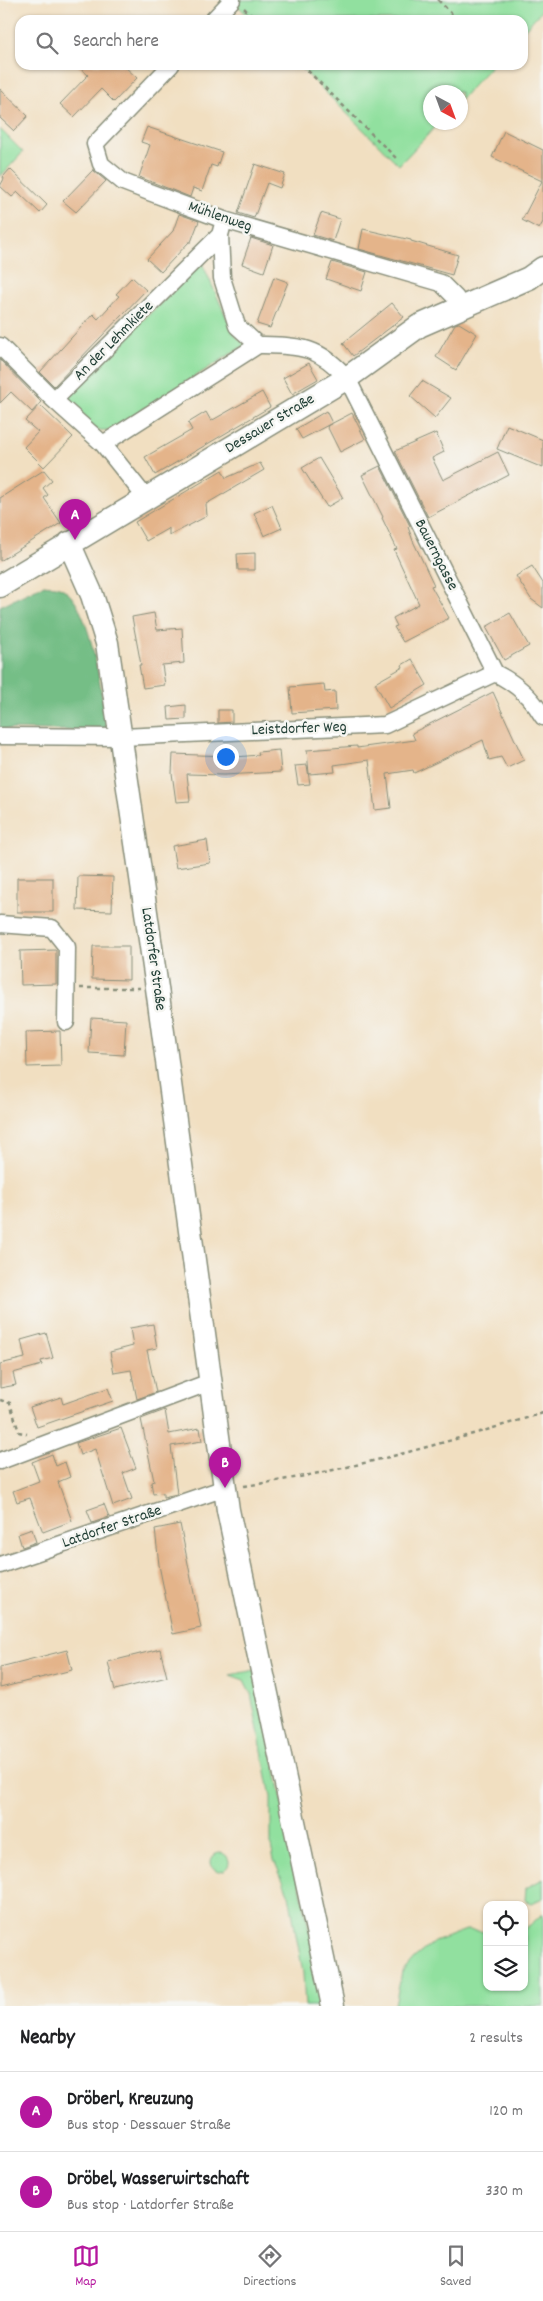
<!DOCTYPE html>
<meta charset="utf-8">
<style>
body{margin:0;font-family:Dekko,sans-serif;background:#f6f6f6;color:#202124}
.controls{position:absolute;right:15px;bottom:15px;display:grid;overflow:hidden;border-radius:10px;box-shadow:0 1px 4px #0004}
.controls button{width:45px;height:45px;display:grid;place-items:center;padding:0;border:0;border-bottom:1px solid #e0e0e0;background:#fff;color:#202124;font:25px sans-serif}
.compass{position:absolute;left:423px;top:85px;width:45px;height:45px;border-radius:50%;background:#fff;box-shadow:0 1px 4px #0004;rotate:139deg}
.you{position:absolute;left:225px;top:756px;width:18px;height:18px;margin:-12px;border:4px solid #fff;border-radius:50%;background:#1a73e8;box-shadow:0 0 0 8px #1a73e833}
.badge{display:grid;place-items:center;width:32px;height:32px;border-radius:50%;background:#b5179e;color:#fff;font-size:16px;font-weight:700}
.pin{position:absolute;translate:-50% -41px;filter:drop-shadow(0 1px 2px #0008)}
.pin::after{content:'';position:absolute;top:26px;width:18px;height:15px;background:inherit;clip-path:polygon(0 0,100% 0,50% 100%)}
.list{margin:0;padding:0;list-style:none}
h2{display:flex;justify-content:space-between;align-items:center;height:65px;margin:0;padding:0 20px;font-size:21px}
h2 small{font-size:16px;font-weight:400;color:#757577}
.list li{display:grid;grid-template-columns:32px 1fr auto;gap:15px;align-items:center;box-sizing:border-box;height:80px;padding:0 20px;border-top:1px solid #e0e0e0}
.list b{display:block;font-size:19px;white-space:nowrap}
.list p{margin:0;font-size:16px;white-space:nowrap;color:#757577}
.list em{font-size:16px;font-style:normal;color:#757577}
.icon{flex:none;width:28px;height:28px;fill:none;stroke:currentColor;stroke-width:2;stroke-linecap:round;stroke-linejoin:round}
.map{position:relative;flex:none;width:543px;height:2006px;overflow:hidden}
.search{position:absolute;background:#fff;box-shadow:0 1px 4px #0004;left:15px;right:15px;top:15px;height:55px;display:flex;align-items:center;gap:12px;box-sizing:border-box;padding:0 18px;border-radius:15px;color:#757577;font-size:19px}
.sheet{height:225px;background:#fff}
nav{display:flex;justify-content:space-around;align-items:center;box-sizing:border-box;height:70px;border-top:1px solid #e0e0e0;background:#fff;font-size:14px;color:#757577}
nav a{display:grid;justify-items:center;gap:2px}
nav .on{color:#b5179e}
.map>svg:first-child{display:block}
</style>
<div class="map">
<svg width="543" height="2006" viewBox="0 0 543 2006">
<rect width="100%" height="100%" fill="#f6f6f2"/>
<filter id="ink" filterUnits="userSpaceOnUse"><feTurbulence type="fractalNoise" baseFrequency=".02" numOctaves="2"/><feDisplacementMap in="SourceGraphic" scale="10" xChannelSelector="R" yChannelSelector="G"/><feConvolveMatrix kernelMatrix="1 2 1 2 8 2 1 2 1" color-interpolation-filters="sRGB"/></filter>
<filter id="wash" filterUnits="userSpaceOnUse"><feTurbulence type="fractalNoise" baseFrequency=".0096" numOctaves="4" result="noise"/><feDisplacementMap in="SourceGraphic" scale="20" xChannelSelector="R" yChannelSelector="G"/><feGaussianBlur stdDeviation="1.12" result="paint"/><feColorMatrix in="noise" values="0 0 0 0 0 0 0 0 0 0 0 0 0 0 0 0 0 1.4 0 .05"/><feComposite in="paint" operator="in"/></filter>
<g filter="url(#wash)">
<rect width="100%" height="100%" fill="#f1dfc1"/>
<path fill="#91e09f" stroke="#588e6a" d="M239,0H543V9L523,31V20H252L235,3Z
M298,65H492L461,99L460,92H430V122L439,123L399,165Z
M0,129L23,152L0,177Z
M202,263L234,334L245,345L110,430C105,430 98,431 93,429C82,424 67,405 69,392Z
M255,1670L325,2006H305L303,1973L289,1895L274,1860L271,1846V1797L251,1694L244,1680L230,1675Z
M211 1862a9 9 0 1 1 18 0a9 9 0 1 1-18 0Z
M543,1879V1898L532,1903L525,1900L526,1888Z
M543,1914V2006H401L395,2004L402,1972L414,1958L434,1942L466,1930L487,1932V1987H524V1930Z"/>
<path fill="#74be86" stroke="#4a7e5d" d="M44,585C48,586 55,585 59,587C92,599 102,699 107,731L0,729V606Z"/>
<g id="blocks">
<path fill="#e4b48a" d="M77,65H123L137,78L114,102L101,89L74,117L60,104L88,75Z
M0,89L28,116L14,131L0,118Z
M147,127L222,152L217,167L211,165L202,191L193,188L190,197L139,177L150,145L141,142Z
M504,131L543,150V222L539,229L522,220L542,181L492,157Z
M255,164L285,174L280,188L267,183L254,218L238,213Z
M10,169L47,205L40,213L18,192L12,197L0,186L4,179L3,177Z
M93,170L106,181L76,212L63,201Z
M321,213L340,219L333,241L313,235Z
M179,214L199,221L191,242H189L161,272L147,259L173,231Z
M363,229L411,240V241L458,255L452,275L359,249Z
M251,238L273,245L264,272L242,264Z
M332,262L367,272L361,291L326,279Z
M132,277L146,290L54,386L40,372L93,314L98,319L119,296L116,294Z
M274,277L288,282L270,328L257,324Z
M392,303L404,317L353,356L343,343Z
M459,323L477,334L456,370L436,357L455,324Z
M0,360L41,402L32,412L11,392L0,403Z
M309,363L318,379L292,394L283,378Z
M422,381L451,398L435,418L410,396Z
M262,392L270,407L155,475L145,457L192,430L188,423L206,412L211,421Z
M40,405L73,437L44,467L24,447L38,432L25,421Z
M326,411L332,423L302,439L296,429Z
M352,413L365,439L340,452L327,426Z
M507,425L543,440V468L497,449Z
M436,433L444,452L432,458L443,480L498,452L509,475L428,517L395,451Z
M319,458L343,498L327,507L302,468Z
M260,463L264,470L206,504L207,516L169,536V528L146,541L135,522L222,470L226,478Z
M380,466L410,526L408,527L413,541L434,585L431,586L449,618L403,642L394,627L397,626L393,618L419,604L394,550L397,549L382,518L383,517L362,475Z
M44,470L52,480L43,488L48,495L44,498L61,523L0,561V498Z
M272,505L282,528L264,536L254,513Z
M255,553V570H238L237,554Z
M532,566L543,583V608L531,599L516,576Z
M154,613L157,630L182,628L184,663L162,665L165,685L143,688L139,665H141L132,617Z
M510,613L529,646L504,660L486,627Z
M412,659L427,685L389,708L375,683L403,667L402,665Z
M324,684L325,692L335,691L336,710L292,713L290,687Z
M493,692L524,760L507,768L501,757L489,760L483,740L414,773L413,770L387,774L391,808L375,810L369,760L334,765L335,772L309,774L307,750L357,746V748L415,740L412,733Z
M186,705V719L169,720L168,707Z
M218,710H232V722L218,723Z
M279,750L281,772L224,775L187,774L190,801L176,802L172,773L173,754L225,756L224,758L259,755L258,752Z
M307,765L310,784L298,785L295,766Z
M207,840L210,863L176,868L172,846Z
M78,876L113,877L112,911L77,910Z
M17,878H53V912H17Z
M93,946H129V980L92,979Z
M56,950V984L21,985L20,951Z
M91,1018L126,1020L124,1055L89,1053Z
M60,1031L61,1066L27,1067L26,1032Z
M153,1324L157,1348L147,1350L156,1392L137,1399L131,1370L114,1373L110,1352L133,1346L130,1328Z
M46,1333L53,1358L41,1361L42,1365L13,1373L16,1385L0,1388V1364L25,1358L21,1340Z
M108,1388L113,1401L37,1427L30,1407L61,1397L63,1404Z
M165,1410L169,1434L200,1428L202,1441L171,1446L177,1494L163,1497V1493L153,1494L151,1482L154,1481L141,1419Z
M121,1428L136,1468L123,1473L132,1499L113,1506L95,1449L80,1455L76,1443Z
M52,1454L56,1466L65,1462L70,1477L58,1482L72,1521L43,1532L30,1498L17,1502L13,1491L39,1481L32,1462Z
M104,1504L109,1517L92,1523L87,1510Z
M180,1524L201,1628L173,1634L159,1565L155,1529Z
M32,1529L36,1542L22,1547L18,1534Z
M160,1649L167,1677L115,1690L108,1662Z
M67,1650L72,1670L0,1688V1667Z"/>
</g>
</g>
<g filter="url(#ink)">
<use href="#blocks" fill-opacity="0" stroke="#888e7a" stroke-width="1"/>
<g fill="none" stroke-linecap="round" stroke-linejoin="round">
<defs>
<path id="minor" d="M213,20L232,0
M171,65L95,144L101,164L123,182L149,192L224,220L441,283L456,298L459,307
M220,235L222,278L237,326L258,345L103,444L54,400L220,235L224,220
M258,345C299,346 318,345 347,378L495,673C515,683 532,697 543,717
M0,346L54,400
M103,444L146,498
M0,736L122,737L385,725L495,673
M0,924L52,928L67,947L66,1022
M0,1461L210,1382
M0,1565L225,1488"/>
<path id="secondary" d="M69,543L92,595L107,643L157,988L228,1510L333,2006
M0,586L347,378L419,326L529,278L543,268"/>
</defs>
<use href="#minor" stroke="#888e7a" stroke-width="19"/>
<use href="#secondary" stroke="#888e7a" stroke-width="25"/>
<path stroke="#888e7a" stroke-width="2.5" stroke-dasharray="4 4" stroke-linecap="butt" d="M438,0L458,20
M244,8L256,20
M302,65L398,160
M80,988H140
M0,1400L10,1403L19,1432L27,1434
M244,1486C345,1472 445,1443 543,1413"/>
<use href="#minor" stroke="#fff" stroke-width="16"/>
<use href="#secondary" stroke="#fff" stroke-width="22"/>
</g>
</g>
<g text-anchor="middle" dominant-baseline="central" stroke-width="5" stroke-linejoin="round" paint-order="stroke">
<g font-size="16" fill="#1f3d34" stroke="#f6f6f2">
<text transform="translate(220 217) rotate(19)">Mühlenweg</text>
<text transform="translate(114 341) rotate(-45)">An der Lehmkiete</text>
<text transform="translate(270 424) rotate(-31)">Dessauer Straße</text>
<text transform="translate(436 555) rotate(63)">Bauerngasse</text>
<text transform="translate(299 729) rotate(-2)">Leistdorfer Weg</text>
<text transform="translate(153 959) rotate(82)">Latdorfer Straße</text>
<text transform="translate(112 1527) rotate(-19)">Latdorfer Straße</text>
</g>
</g>
</svg>
<div class="controls">
<button><svg class="icon" aria-label="locate" viewBox="0 0 24 24"><circle cx="12" cy="12" r="6"/><path d="M12 2v4M12 18v4M2 12h4M18 12h4"/></svg></button>
<button><svg class="icon" aria-label="layers" viewBox="0 0 24 24"><path d="M12 4l9 5-9 5-9-5zM3 14l9 5 9-5"/></svg></button>
</div>
<svg class="compass" viewBox="-18 -18 36 36"><path d="M0-13l5 13h-10z" fill="#e53935"/><path d="M0 13l5-13h-10z" fill="#757577"/></svg>
<div class="you"></div>
<div class="pin badge" style="left:75px;top:540px">A</div>
<div class="pin badge" style="left:225px;top:1488px">B</div>
<div class="search"><svg class="icon" aria-label="search" viewBox="0 0 24 24"><circle cx="10" cy="10" r="6"/><path d="M15 15l6 6"/></svg>Search here</div>
</div>
<section class="sheet">
<h2>Nearby<small>2 results</small></h2>
<ul class="list">
<li><span class="badge">A</span><div><b>Dröberl, Kreuzung</b><p>Bus stop · Dessauer Straße</p></div><em>120 m</em></li>
<li><span class="badge">B</span><div><b>Dröbel, Wasserwirtschaft</b><p>Bus stop · Latdorfer Straße</p></div><em>330 m</em></li>
</ul>
</section>
<nav>
<a class="on"><svg class="icon" aria-label="map" viewBox="0 0 24 24"><path d="M3 6l6-2 6 2 6-2v14l-6 2-6-2-6 2zM9 4v14M15 6v14"/></svg>Map</a>
<a><svg class="icon" aria-label="directions" viewBox="0 0 24 24"><path d="M12 3l9 9-9 9-9-9zM9 14v-3h6M13 9l2 2-2 2"/></svg>Directions</a>
<a><svg class="icon" aria-label="saved" viewBox="0 0 24 24"><path d="M7 4h10v16l-5-4-5 4z"/></svg>Saved</a>
</nav>
